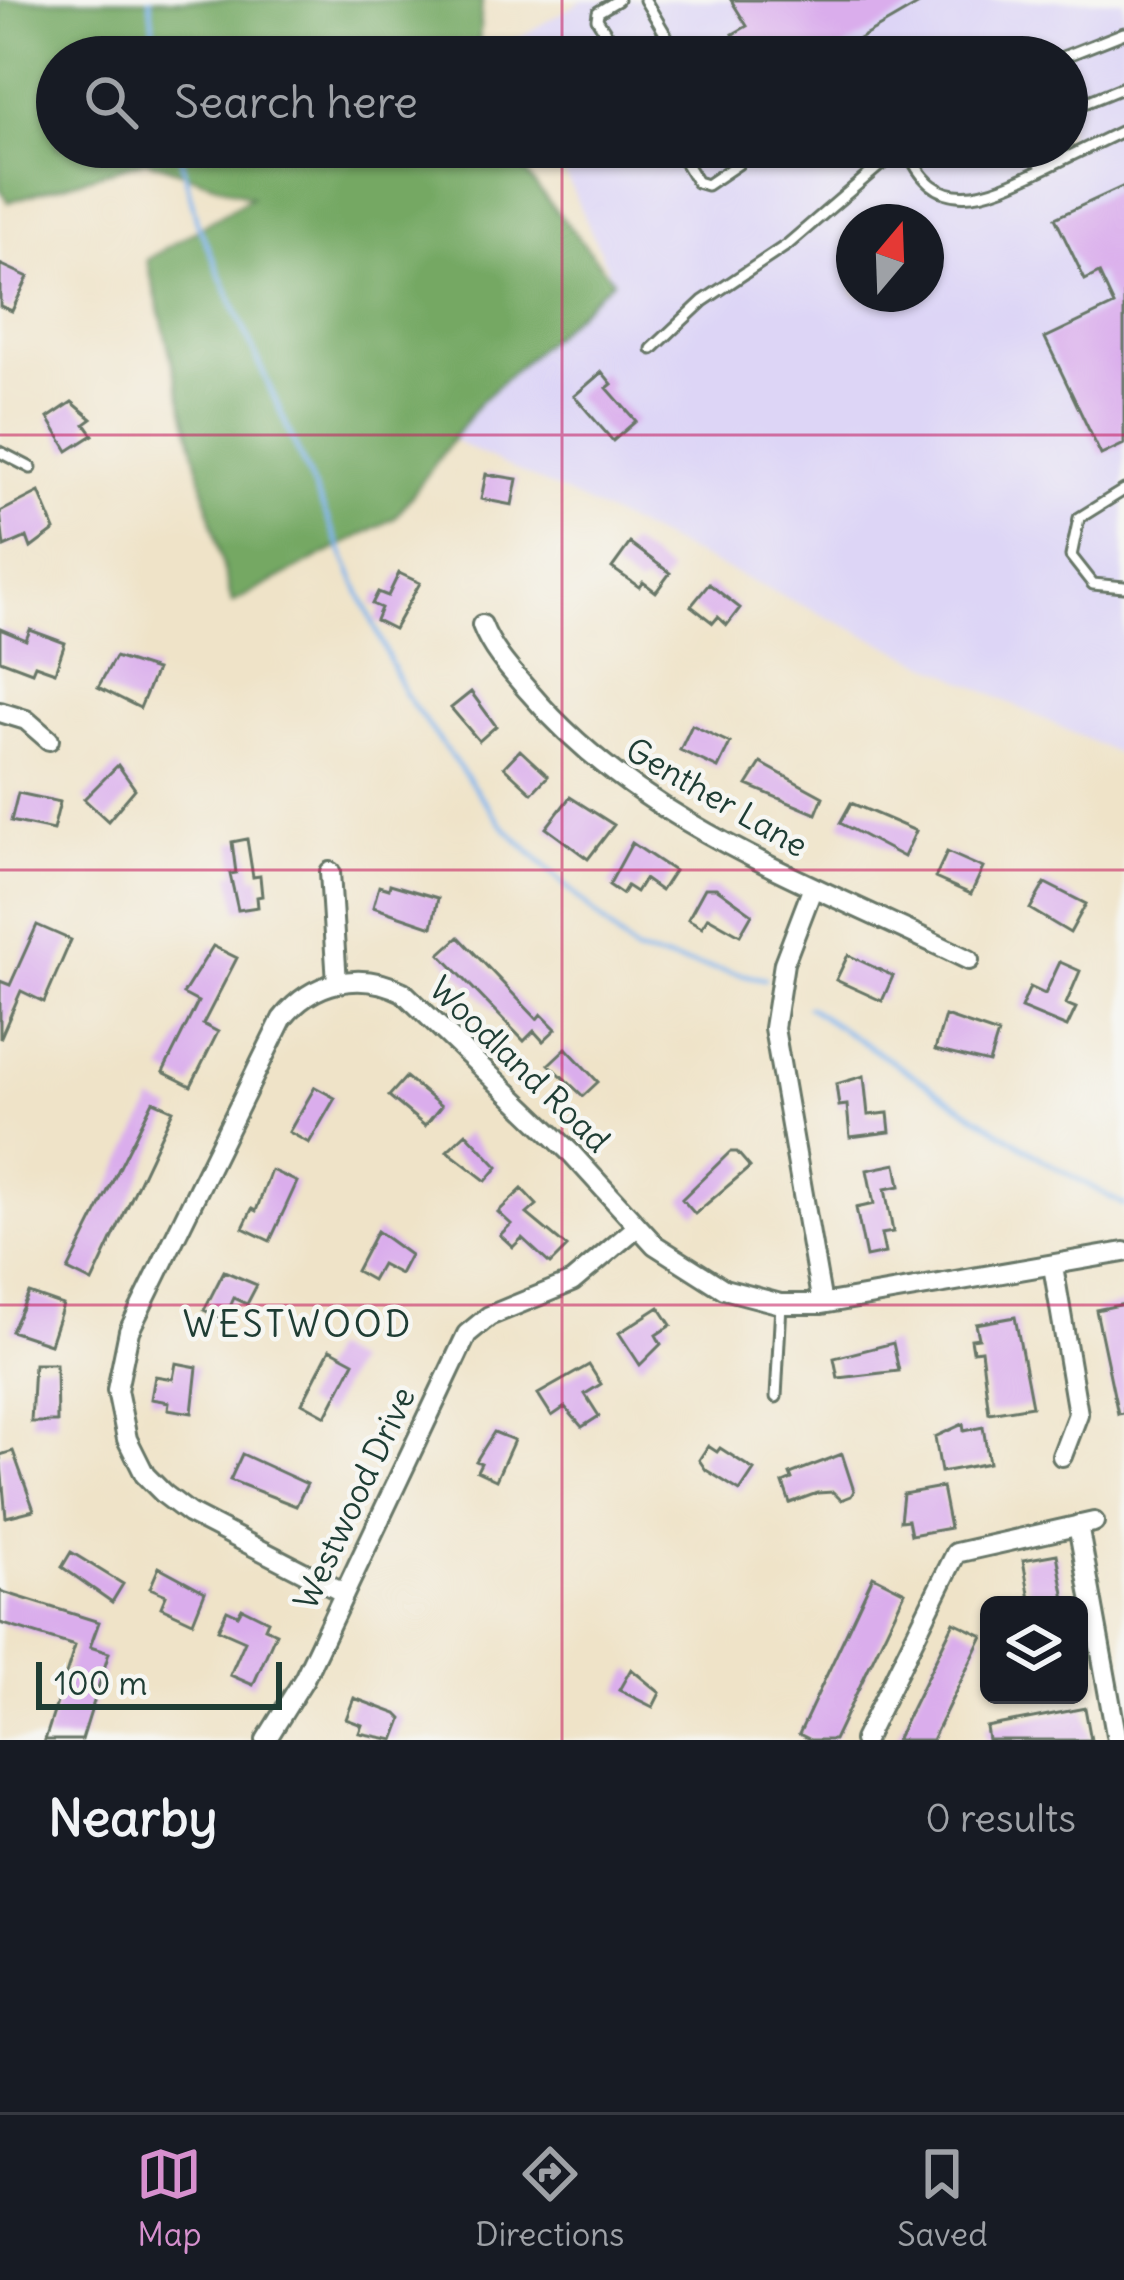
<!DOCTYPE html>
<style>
body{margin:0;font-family:Delius,sans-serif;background:#20242c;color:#f1f3f6}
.controls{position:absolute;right:36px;bottom:36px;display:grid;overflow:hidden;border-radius:18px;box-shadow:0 3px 9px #0004}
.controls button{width:108px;height:108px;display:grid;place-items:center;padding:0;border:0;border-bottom:3px solid #363941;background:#171b24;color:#f1f3f6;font:60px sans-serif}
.compass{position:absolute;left:836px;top:204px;width:108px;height:108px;border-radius:50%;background:#171b24;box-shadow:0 3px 9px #0004;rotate:19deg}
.scale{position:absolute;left:36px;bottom:30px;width:246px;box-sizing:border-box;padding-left:12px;border:6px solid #1f3d34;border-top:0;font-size:33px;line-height:42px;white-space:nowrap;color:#1f3d34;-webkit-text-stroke:9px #f6f6f2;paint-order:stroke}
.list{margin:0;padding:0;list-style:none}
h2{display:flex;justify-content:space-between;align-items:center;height:156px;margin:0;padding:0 48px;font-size:51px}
h2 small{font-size:39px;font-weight:400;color:#9ea1a6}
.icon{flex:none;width:66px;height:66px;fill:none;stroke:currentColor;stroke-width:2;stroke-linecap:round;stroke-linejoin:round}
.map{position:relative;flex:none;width:1124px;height:1740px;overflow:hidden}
.search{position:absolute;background:#171b24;box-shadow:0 3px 9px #0004;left:36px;right:36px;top:36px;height:132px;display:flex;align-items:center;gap:30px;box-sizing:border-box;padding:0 42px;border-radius:66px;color:#9ea1a6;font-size:45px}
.sheet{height:372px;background:#171b24}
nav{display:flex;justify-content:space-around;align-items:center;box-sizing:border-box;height:168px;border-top:3px solid #363941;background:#171b24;font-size:33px;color:#9ea1a6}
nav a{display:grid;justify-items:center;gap:6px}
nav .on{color:#d690ce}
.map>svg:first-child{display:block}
</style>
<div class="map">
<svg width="1124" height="1740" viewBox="0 0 1124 1740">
<rect width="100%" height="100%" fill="#f6f6f2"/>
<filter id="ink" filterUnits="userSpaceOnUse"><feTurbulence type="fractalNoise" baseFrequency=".00833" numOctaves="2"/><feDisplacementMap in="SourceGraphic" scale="24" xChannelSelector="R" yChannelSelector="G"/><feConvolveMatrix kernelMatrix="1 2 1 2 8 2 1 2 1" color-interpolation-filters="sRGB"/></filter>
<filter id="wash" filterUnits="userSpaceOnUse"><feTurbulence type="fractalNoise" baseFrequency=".004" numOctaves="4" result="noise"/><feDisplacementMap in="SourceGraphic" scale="48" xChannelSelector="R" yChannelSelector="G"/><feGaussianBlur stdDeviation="2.7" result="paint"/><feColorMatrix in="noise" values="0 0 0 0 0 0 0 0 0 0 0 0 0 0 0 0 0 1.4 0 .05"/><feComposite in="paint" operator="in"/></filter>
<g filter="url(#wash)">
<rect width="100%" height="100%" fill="#efe3c8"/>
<path fill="#ddd5f6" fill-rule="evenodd" d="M583,0H1124V757L452,440L479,403L613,280L553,147H1067V57H512L506,45ZM854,222H926V294H854Z"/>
<path fill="#75a863" stroke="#4a724c" stroke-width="3" d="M0,0H482L478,57H57V147H504L613,280L479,403L396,517L232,603L147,260L251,197L146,160L8,202L0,188Z"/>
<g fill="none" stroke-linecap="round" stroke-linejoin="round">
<path stroke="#7eb3ec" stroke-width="4.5" d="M150,0L156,57
M178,147L197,222L404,693L503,826L636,953L765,979
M808,1007L1047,1162L1124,1205"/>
</g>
<g id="blocks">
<path fill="#daadec" d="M731,0H926L828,57H747L733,34L747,26Z
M1124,186V444L1101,455L1045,338L1114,305L1099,273L1085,280L1055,218Z
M0,264L28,277L12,311L0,306Z
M602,372L612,384L607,388L636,421L613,441L574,396Z
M72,402L92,419L85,424L93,435L68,451L48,418Z
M486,474L517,479L512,505L481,499Z
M39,492L55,530L31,548L27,537L4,547L0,512Z
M630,543L670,573L656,592L643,582L639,587L612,568Z
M399,573L420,583L394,629L376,620L381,608L372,604L378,592L388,596Z
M709,584L740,608L727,625L718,617L713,623L691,606Z
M0,629L26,640L30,630L65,643L55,672L35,665L32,672L0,660Z
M115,657L156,670L140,708L98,687Z
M471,692L496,726L479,741L451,708Z
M692,725L730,743L718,768L680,750Z
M520,750L548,776L532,793L504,767Z
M761,763L823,797L816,814L747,785Z
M118,765L135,789L108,821L84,799Z
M18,793L60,802L53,830L11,821Z
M570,797L614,825L588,859L546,828Z
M851,803L916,831L904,857L840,823Z
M247,839L253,877L260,876L262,896L257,897L258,907L238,910L230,874L236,873L232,842Z
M632,843L674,871L661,891L644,879L636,892L627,886L622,894L609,885Z
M947,852L983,868L971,894L935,878Z
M1045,883L1086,904L1070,933L1030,909Z
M390,884L438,898L432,927L373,907L379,886L389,889Z
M705,888H716L752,914L740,935L708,917L702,927L688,919Z
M37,925L71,940L44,1002L21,991L0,1039V981L10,985Z
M459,937L537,1019L541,1014L556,1029L543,1041L534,1031L524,1041L440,954Z
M213,946L237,958L203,1024L218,1032L191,1086L163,1072L198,1002L183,994Z
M848,955L893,976L882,1001L836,980Z
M1060,962L1080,971L1066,1004L1076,1008L1067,1027L1021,1008L1030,987L1045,994Z
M945,1016L998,1034L989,1063L935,1050Z
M566,1048L598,1082L583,1096L549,1064Z
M864,1076L868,1115L888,1113L890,1132L850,1137L847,1105L839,1106L836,1084Z
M406,1077L441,1106L425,1126L389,1096Z
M315,1087L335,1098L309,1143L289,1132Z
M153,1101L173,1110L92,1282L68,1270Z
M466,1133L498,1167L486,1181L447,1151Z
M730,1152H737L750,1167L695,1214L682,1199Z
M896,1164L900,1186L885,1189L893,1232L881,1234L885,1253L866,1257L856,1208L874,1204L867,1170Z
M271,1170L297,1182L270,1241L243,1228L252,1209L256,1211Z
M522,1189L537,1205L527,1214L567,1247L550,1264L522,1238L513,1247L500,1235L511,1224L498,1212Z
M377,1231L410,1255L400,1274L381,1264L372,1280L356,1271Z
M224,1271L257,1285L247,1304L234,1298L224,1320L204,1310Z
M29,1293L63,1305L50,1344L11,1331Z
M1124,1304V1413L1118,1414L1096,1310Z
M659,1307L671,1325L656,1335L661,1344L640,1365L619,1333Z
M1015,1317L1032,1406L989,1413L981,1350L973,1351L971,1339L979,1338L976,1324Z
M893,1343L899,1371L838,1378L834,1358Z
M330,1349L354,1362L326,1416L302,1403Z
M176,1363L197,1367L192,1413L168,1409L169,1402L151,1399L155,1376L173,1379Z
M34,1364H56L57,1422H31Z
M589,1365L601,1384L585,1394L599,1416L582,1427L565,1407L552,1416L538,1394Z
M963,1424L964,1431L983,1427L989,1463L941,1472L935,1437Z
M494,1432L514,1440L496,1480L477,1471L481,1463L476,1461Z
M708,1446L717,1452L720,1448L754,1470L740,1491L706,1470L699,1460Z
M13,1451L34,1510L6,1517L0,1455Z
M242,1454L307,1484L296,1506L230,1480Z
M842,1454L854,1491L851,1496L841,1500L833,1492L817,1493L790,1503L783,1483L792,1479L790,1474Z
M942,1487L950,1528L911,1535L908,1520L900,1521L903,1494Z
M71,1552L123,1584L112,1602L62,1567Z
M1057,1554L1066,1605H1031L1023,1560Z
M159,1567L205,1592L193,1622L161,1607L166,1595L150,1588Z
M873,1576L905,1592L834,1740H811L799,1734Z
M0,1591L99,1622L90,1647L109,1653L82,1740H45L75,1646L0,1623Z
M242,1608L268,1621L265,1628L276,1633L253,1685L230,1675L245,1641L218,1629L227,1610L238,1615Z
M954,1622L983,1636L932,1740H896Z
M631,1669L660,1693L653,1707L619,1690Z
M354,1698L397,1714L402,1719L394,1740L359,1733L362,1725L346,1719Z
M1085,1708L1091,1740H988L986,1727Z"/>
</g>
</g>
<g filter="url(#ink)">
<use href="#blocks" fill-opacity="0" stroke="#687768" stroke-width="3"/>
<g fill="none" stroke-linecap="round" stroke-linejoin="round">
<defs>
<path id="service" d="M618,0L598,12L597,19L621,57
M645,0L679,57
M1063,57L1124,33
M1067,110L1124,87
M676,147L697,182L707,185L738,164L733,147
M907,147C934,221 989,195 1043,169
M1030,147L1043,169L1124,130
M652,349L703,301L787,245L879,166L907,150L924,147
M0,452L31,468
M1124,490L1079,518L1071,556L1093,584L1124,587
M776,1397L781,1304"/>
<path id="minor" d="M482,625C492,651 512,672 530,693C644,827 816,884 969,960
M0,712L26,720L49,740
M330,872L337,983
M813,887L784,963L774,1028L822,1304
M1053,1266L1078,1414L1062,1456
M1078,1525L1117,1740
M342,1592L189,1513L164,1494L145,1475L127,1439L117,1390L129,1331L282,1019C312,981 360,970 403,992L572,1154L655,1245L724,1289L781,1304H822L1124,1252
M266,1740L304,1679L467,1334L489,1316L572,1282L637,1227
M864,1740L956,1553L1094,1522"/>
</defs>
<use href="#service" stroke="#687768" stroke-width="15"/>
<use href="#minor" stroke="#687768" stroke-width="24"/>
<use href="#service" stroke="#fff" stroke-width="9"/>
<use href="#minor" stroke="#fff" stroke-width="18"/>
</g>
</g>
<path fill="none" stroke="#c2185b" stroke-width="3" stroke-opacity="0.55" d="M562,0V57M562,147V1740M0,435H1124M0,870H1124M0,1305H1124"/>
<g text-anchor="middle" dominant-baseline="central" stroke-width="9" stroke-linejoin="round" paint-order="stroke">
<g font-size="33" fill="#1f3d34" stroke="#f6f6f2">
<text transform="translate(717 797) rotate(30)">Genther Lane</text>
<text transform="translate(520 1064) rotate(44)">Woodland Road</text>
<text transform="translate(354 1498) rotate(-65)">Westwood Drive</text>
</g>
<g font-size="36" letter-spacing="3" fill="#1f3d34" stroke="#f6f6f2">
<text x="298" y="1324">WESTWOOD</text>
</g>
</g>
</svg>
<div class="controls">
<button><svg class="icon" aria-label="layers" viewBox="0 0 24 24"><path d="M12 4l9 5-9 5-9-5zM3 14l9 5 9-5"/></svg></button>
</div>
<svg class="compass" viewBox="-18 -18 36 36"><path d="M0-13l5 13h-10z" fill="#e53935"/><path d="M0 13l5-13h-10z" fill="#9ea1a6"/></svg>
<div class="scale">100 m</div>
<div class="search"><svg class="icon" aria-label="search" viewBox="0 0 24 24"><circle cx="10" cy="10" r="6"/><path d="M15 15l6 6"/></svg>Search here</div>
</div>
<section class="sheet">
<h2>Nearby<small>0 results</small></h2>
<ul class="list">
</ul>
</section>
<nav>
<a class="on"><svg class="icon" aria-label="map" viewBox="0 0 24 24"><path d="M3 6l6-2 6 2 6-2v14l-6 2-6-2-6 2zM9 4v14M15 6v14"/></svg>Map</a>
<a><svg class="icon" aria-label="directions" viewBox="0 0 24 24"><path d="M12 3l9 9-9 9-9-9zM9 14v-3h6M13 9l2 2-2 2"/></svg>Directions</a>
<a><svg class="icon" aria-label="saved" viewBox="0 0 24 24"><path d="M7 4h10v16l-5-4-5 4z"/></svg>Saved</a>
</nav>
